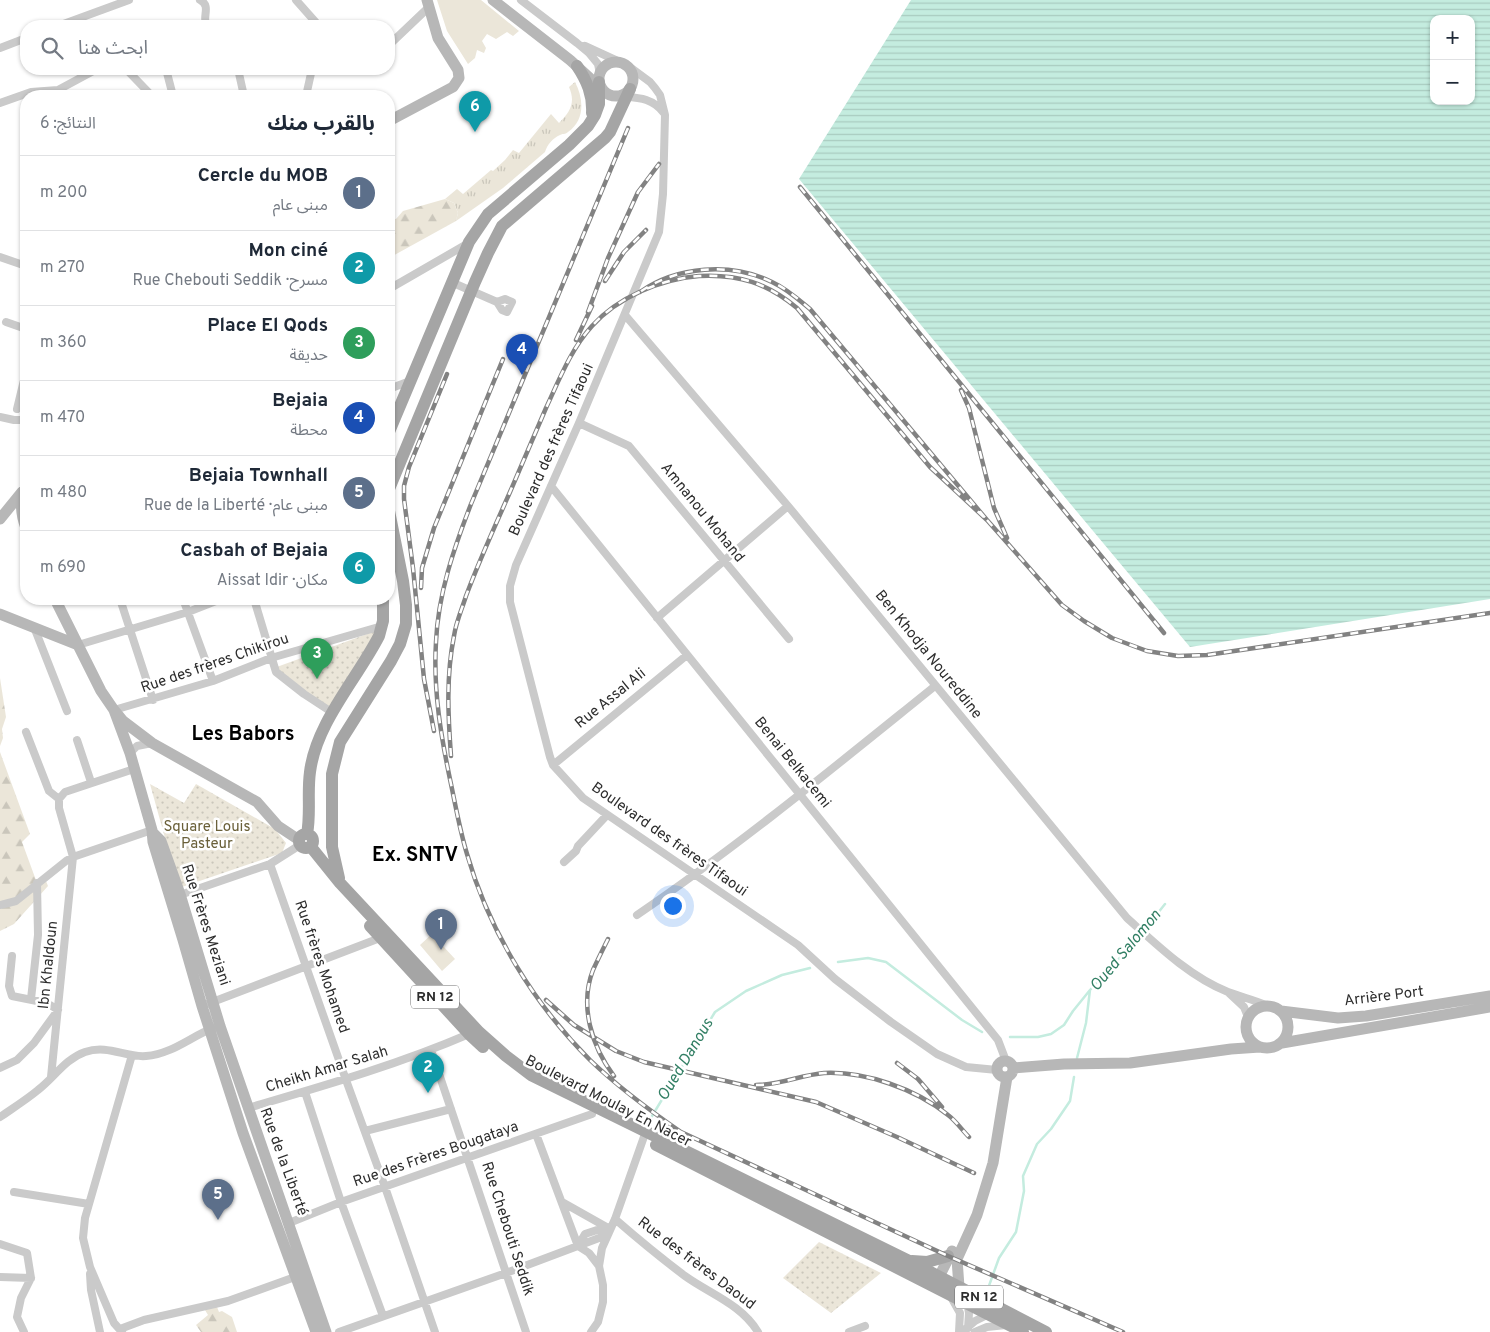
<!DOCTYPE html>
<html lang="ar">
<meta charset="utf-8">
<style>
body{margin:0;font-family:Overpass,"Noto Sans Arabic",sans-serif;background:#f2f2f3;color:#1f2937;direction:rtl}
.controls{position:absolute;right:15px;top:15px;display:grid;overflow:hidden;border-radius:10px;box-shadow:0 1px 4px #0004}
.controls button{width:45px;height:45px;display:grid;place-items:center;padding:0;border:0;border-bottom:1px solid #e0e1e3;background:#fff;color:#1f2937;font:25px sans-serif}
.you{position:absolute;left:672px;top:905px;width:18px;height:18px;margin:-12px;border:4px solid #fff;border-radius:50%;background:#1a73e8;box-shadow:0 0 0 8px #1a73e833}
.badge{display:grid;place-items:center;width:32px;height:32px;border-radius:50%;background:#7c3aed;color:#fff;font-size:16px;font-weight:700}
.pin{position:absolute;translate:-50% -41px;filter:drop-shadow(0 1px 2px #0008)}
.pin::after{content:'';position:absolute;top:26px;width:18px;height:15px;background:inherit;clip-path:polygon(0 0,100% 0,50% 100%)}
.list{margin:0;padding:0;list-style:none}
h2{display:flex;justify-content:space-between;align-items:center;height:65px;margin:0;padding:0 20px;font-size:21px}
h2 small{font-size:16px;font-weight:400;color:#747a83}
.list li{display:grid;grid-template-columns:32px 1fr auto;gap:15px;align-items:center;box-sizing:border-box;height:75px;padding:0 20px;border-top:1px solid #e0e1e3}
.list b{display:block;font-size:19px;white-space:nowrap}
.list p{margin:0;font-size:16px;white-space:nowrap;color:#747a83}
.list em{font-size:16px;font-style:normal;color:#747a83}
.icon{flex:none;width:28px;height:28px;fill:none;stroke:currentColor;stroke-width:2;stroke-linecap:round;stroke-linejoin:round}
.map{position:relative;flex:none;width:1490px;height:1332px;overflow:hidden;direction:ltr}
.search{position:absolute;background:#fff;box-shadow:0 1px 4px #0004;left:20px;top:20px;width:375px;height:55px;display:flex;align-items:center;gap:12px;box-sizing:border-box;padding:0 18px;border-radius:20px;color:#747a83;font-size:19px}
.panel{position:absolute;background:#fff;box-shadow:0 1px 4px #0004;left:20px;top:90px;width:375px;height:515px;border-radius:20px;direction:rtl}
.map>svg:first-child{display:block}
</style>
<div class="map">
<svg width="1490" height="1332" viewBox="0 0 1490 1332">
<defs>
<pattern id="grass-tufts" width="24" height="20" patternUnits="userSpaceOnUse" patternTransform="scale(1.25)"><rect width="24" height="20" fill="#ebe6d9"/><path d="M3 7l-1-3M5 7V3M7 7l1-3M15 17l-1-3M17 17v-4M19 17l1-3" fill="none" stroke="#cac6bb"/></pattern>
<pattern id="forest-firs" width="22" height="20" patternUnits="userSpaceOnUse" patternTransform="scale(1.25)"><rect width="22" height="20" fill="#ebe6d9"/><path d="M5 1l3.5 6h-7zM16 11l3.5 6h-7z" fill="#cac6bb"/></pattern>
<pattern id="garden-dots" width="8" height="8" patternUnits="userSpaceOnUse" patternTransform="scale(1.25)"><rect width="8" height="8" fill="#ebe6d9"/><path d="M2 2h.1M6 6h.1" fill="none" stroke="#cac6bb" stroke-width="1.8" stroke-linecap="round"/></pattern>
<pattern id="water-rules" width="6" height="5" patternUnits="userSpaceOnUse" patternTransform="scale(1.25)"><rect width="6" height="5" fill="#c4ecdf"/><path d="M0 2.5h6" fill="none" stroke="#a9cbc0"/></pattern>
</defs>
<rect width="100%" height="100%" fill="#fff"/>
<path fill="url(#grass-tufts)" d="M575,82C584,99 585,120 568,132C564,135 564,133 560,135C553,138 547,145 545,152L503,188L456,221L458,213L454,203L445,199L457,189L463,194L491,170L493,171L505,160L513,150L519,153L551,114L559,123C570,112 576,103 569,87Z"/>
<path fill="url(#forest-firs)" d="M445,199L454,203L458,213L456,221L389,258V215L390,218L396,219L403,211Z
M0,678L6,717L2,729L3,738L0,746Z
M0,752L30,834L22,842L37,883L46,881L48,886L14,924L0,931Z
M217,1307L219,1312L222,1311L232,1317L237,1332H201L196,1325L208,1315L205,1310Z"/>
<path fill="#ebe6d9" d="M437,0H481L519,31L513,36L507,32L496,39L487,34L482,41L486,48L484,53L477,50L475,58L468,64L447,31Z
M432,934L455,959L442,971L420,945Z"/>
<path fill="url(#garden-dots)" d="M378,630L327,712L274,668Z
M150,784L184,803L196,784L275,829L286,843L282,853L182,887L165,838Z
M819,1242L881,1273L831,1313L783,1278Z"/>
<path fill="url(#water-rules)" fill-rule="evenodd" d="M911,0H1490V599L1190,647L799,179ZM1434,19H1471V101H1434Z"/>
<g fill="none" stroke-linecap="round" stroke-linejoin="round">
<path stroke="#c4ecdf" stroke-width="2.5" d="M838,962L868,958L886,962L962,1020L982,1032
M1010,1037H1038L1051,1034L1064,1025L1073,1011L1090,990
M1077,1058L1086,1023L1090,990L1138,938L1165,904
M649,1121L715,1012L746,991L782,975L810,968
M986,1294L999,1258L1016,1232L1024,1191L1023,1176L1037,1144L1051,1129L1070,1101L1074,1077"/>
<path stroke="#cacaca" stroke-width="8" d="M200,0C212,6 201,18 207,26
M296,0L319,26
M521,0L577,43L589,53L598,64L600,74
M58,26L129,0
M389,45L429,7
M585,46L622,63
M0,48L26,38
M627,65L650,82L655,88L660,95L665,115L663,194L659,232L579,423L516,565L510,586V602L550,757L553,765L583,798L798,945L835,979L891,1022L927,1047L937,1054L966,1067L997,1070
M126,69L152,96
M166,69L173,96
M238,69L244,96
M306,96L312,69
M616,96C636,98 651,96 664,113
M0,103L31,92L58,90L97,69
M0,257L26,266
M451,282L497,302
M389,289L467,244
M505,299L512,302L507,312L502,310L497,302Z
M625,315L788,506L1127,918C1157,945 1190,977 1228,992C1241,997 1255,1000 1268,1006
M6,322L26,329
M389,389L410,381
M17,409L26,372
M0,417L14,420H26
M579,423L629,446L789,639
M551,486L998,1040L1006,1061
M120,599L153,700
M183,599L213,681
M254,599L276,672L304,694L333,713
M657,618L788,506
M34,627L67,711
M78,645L188,612L221,599
M114,710L213,681L271,658L382,626
M26,732L49,791L59,799
M77,740L91,782
M130,753L137,746L152,743
M553,765L687,655
M564,862L576,851L578,846L607,815
M270,864L346,1080L385,1187L435,1332
M177,896L270,864L300,845
M0,905L16,901L66,861L73,857L152,830
M637,915C741,844 838,764 935,686
M1229,993L1244,1007L1248,1017
M31,999L38,935L37,883
M202,1006L380,938
M431,1050L526,1332
M0,1068L17,1060L34,1043L58,1010L47,1003L12,996L9,986L12,956
M51,1077L73,857L59,808V799L65,792L134,769
M305,1092L341,1202L383,1316
M248,1108C323,1086 397,1065 469,1034
M0,1117C13,1108 26,1100 38,1090C54,1078 65,1059 85,1052C108,1044 126,1058 146,1056C172,1054 190,1037 213,1028
M365,1131L451,1109
M536,1134L578,1246L589,1253L599,1266
M14,1192L89,1204
M562,1202L610,1229
M615,1219C638,1239 661,1258 685,1276C710,1294 741,1304 758,1332
M289,1223L341,1202L592,1114
M0,1244L27,1253L31,1278
M578,1246L585,1234L597,1230L610,1229
M90,1274L91,1290L100,1332
M0,1277L31,1278
M951,1297L960,1313L959,1332
M967,1302L969,1313L968,1328
M120,1329L144,1320L228,1301L295,1277
M24,1332L17,1317L21,1298L31,1278
M122,1332L114,1323L90,1267L83,1238L85,1218L132,1055
M339,1332L506,1273L607,1235
M591,1332L598,1322L603,1302V1285L599,1266L602,1248L615,1219L646,1131
M849,1332L865,1326
M962,1332L975,1321L989,1314
M975,1332L987,1327L1006,1325"/>
<path stroke="#b7b7b7" stroke-width="11" d="M493,0L570,60L605,92
M599 79a17 17 0 1 1 34 0a17 17 0 1 1-34 0Z
M389,121L453,87L459,78L458,70L438,38L427,0
M26,487C19,499 21,515 26,528
M0,519L22,492
M55,599L101,691L114,710L123,721L152,743L257,802L278,826L299,840
M0,614L78,645
M114,710L130,753L152,830L153,842L183,940L202,1006L243,1133L316,1332
M153,833L161,841L180,894L220,1026L326,1332
M1246 1027a21 21 0 1 1 42 0a21 21 0 1 1-42 0Z
M1281,1011L1338,1018L1366,1016L1490,996
M1282,1043L1490,1007
M997 1069a8 8 0 1 1 16 0a8 8 0 1 1-16 0Z
M1014,1068L1064,1064L1130,1063L1231,1049L1260,1047
M936,1283L952,1251
M959,1287L957,1259L977,1215L993,1163L1007,1077"/>
<path stroke="#a5a5a5" stroke-width="12" d="M577,66C587,81 593,95 592,113
M389,432L469,242L488,214L569,145L588,126L595,115L599,104V82
M389,489L475,282L488,253L502,226L605,138L610,132L630,89
M299 841a7 7 0 1 1 14 0a7 7 0 1 1-14 0Z
M307,834C311,813 307,793 310,772C316,723 357,679 379,636L383,621V599
M311,847L340,883L479,1032L506,1056L531,1075L909,1261L1046,1332
M339,878L332,847V774L340,742L391,661L400,644L406,624V605L403,581L389,511
M370,926L469,1034L483,1047
M656,1145L1023,1332
M912,1261L927,1262L948,1256"/>
<defs>
<path id="rail" d="M628,128L471,504C454,548 438,594 436,642C433,690 441,737 451,784C456,808 460,831 467,854C489,931 534,1004 590,1060C618,1087 649,1110 681,1132L948,1256L1123,1332
M800,187L1164,633
M605,281L624,252L646,230
M588,312L608,258L638,192L659,164
M576,340L592,306
M961,390L969,408L994,508L1007,538
M987,520L1062,605L1084,621L1112,638L1147,651L1178,656L1207,655L1490,613
M421,588L422,568L434,528L503,359
M434,731L424,679L413,568L404,499V486L409,467L447,374
M451,756C448,716 446,676 454,636C456,622 462,609 466,596C479,561 495,526 510,492C522,464 534,436 546,408C559,380 571,349 592,326C618,297 661,279 699,276C739,274 767,283 797,308L930,467L987,520L810,309C798,299 787,289 772,282C731,262 677,266 640,292
M608,939C603,949 598,959 593,970C579,1006 592,1047 614,1076
M546,1000L574,1025L616,1051L644,1062L816,1102L897,1137L974,1173
M897,1063L918,1079L942,1107
M756,1085C780,1085 801,1075 824,1073C865,1071 916,1089 948,1115C956,1121 962,1130 969,1137"/>
</defs>
<use href="#rail" stroke="#828282" stroke-width="4.5"/>
<use href="#rail" stroke="#fff" stroke-width="2.5" stroke-dasharray="8" stroke-linecap="butt"/>
</g>
<g text-anchor="middle" dominant-baseline="central" stroke-width="5" stroke-linejoin="round" paint-order="stroke">
<g fill="#fff" stroke="#6c6c6c" stroke-width="1">
<rect x="411" y="985.5" width="48" height="23" rx="4"/>
<rect x="955" y="1285.5" width="48" height="23" rx="4"/>
</g>
<g font-size="14" font-weight="bold" fill="#2d2d2d">
<text x="435" y="997">RN 12</text>
<text x="979" y="1297">RN 12</text>
</g>
<g font-size="15" fill="#2d2d2d" stroke="#fff">
<text transform="translate(552 450) rotate(-66)">Boulevard des frères Tifaoui</text>
<text transform="translate(702 513) rotate(51)">Amnanou Mohand</text>
<text transform="translate(928 655) rotate(51)">Ben Khodja Noureddine</text>
<text transform="translate(215 664) rotate(-19)">Rue des frères Chikirou</text>
<text transform="translate(611 699) rotate(-39)">Rue Assal Ali</text>
<text transform="translate(792 763) rotate(51)">Benai Belkacemi</text>
<text transform="translate(669 840) rotate(35)">Boulevard des frères Tifaoui</text>
<text transform="translate(205 925) rotate(72)">Rue Frères Meziani</text>
<text transform="translate(49 965) rotate(-84)">Ibn Khaldoun</text>
<text transform="translate(321 967) rotate(71)">Rue frères Mohamed</text>
<text transform="translate(1384 997) rotate(-7)">Arrière Port</text>
<text transform="translate(327 1070) rotate(-17)">Cheikh Amar Salah</text>
<text transform="translate(608 1102) rotate(27)">Boulevard Moulay En Nacer</text>
<text transform="translate(436 1155) rotate(-19)">Rue des Frères Bougataya</text>
<text transform="translate(283 1162) rotate(70)">Rue de la Liberté</text>
<text transform="translate(507 1229) rotate(72)">Rue Chebouti Seddik</text>
<text transform="translate(696 1264) rotate(37)">Rue des frères Daoud</text>
</g>
<g font-size="15" fill="#6a6039" stroke="#fff">
<text x="207" y="827">Square Louis<tspan x="207" dy="17">Pasteur</tspan></text>
</g>
<g font-size="16" font-style="italic" fill="#327f64" stroke="#fff">
<text transform="translate(1126 951) rotate(-50)">Oued Salomon</text>
<text transform="translate(686 1060) rotate(-59)">Oued Danous</text>
</g>
<g font-size="20" font-weight="bold" fill="#000" stroke="#fff">
<text x="243" y="735">Les Babors</text>
<text x="415" y="856">Ex. SNTV</text>
</g>
</g>
</svg>
<div class="controls">
<button>+</button>
<button>−</button>
</div>
<div class="you"></div>
<div class="pin badge" style="left:441px;top:950px;background:#5c6f8a">1</div>
<div class="pin badge" style="left:428px;top:1093px;background:#0f9aa8">2</div>
<div class="pin badge" style="left:317px;top:679px;background:#2e9e5b">3</div>
<div class="pin badge" style="left:522px;top:375px;background:#1a4fb4">4</div>
<div class="pin badge" style="left:218px;top:1220px;background:#5c6f8a">5</div>
<div class="pin badge" style="left:475px;top:132px;background:#0f9aa8">6</div>
<div class="search"><svg class="icon" aria-label="search" viewBox="0 0 24 24"><circle cx="10" cy="10" r="6"/><path d="M15 15l6 6"/></svg>ابحث هنا</div>
<section class="panel">
<h2>بالقرب منك<small>النتائج: 6</small></h2>
<ul class="list">
<li><span class="badge" style="background:#5c6f8a">1</span><div><b>Cercle du MOB</b><p>مبنى عام</p></div><em>200 m</em></li>
<li><span class="badge" style="background:#0f9aa8">2</span><div><b>Mon ciné</b><p>مسرح · Rue Chebouti Seddik</p></div><em>270 m</em></li>
<li><span class="badge" style="background:#2e9e5b">3</span><div><b>Place El Qods</b><p>حديقة</p></div><em>360 m</em></li>
<li><span class="badge" style="background:#1a4fb4">4</span><div><b>Bejaia</b><p>محطة</p></div><em>470 m</em></li>
<li><span class="badge" style="background:#5c6f8a">5</span><div><b>Bejaia Townhall</b><p>مبنى عام · Rue de la Liberté</p></div><em>480 m</em></li>
<li><span class="badge" style="background:#0f9aa8">6</span><div><b>Casbah of Bejaia</b><p>مكان · Aissat Idir</p></div><em>690 m</em></li>
</ul>
</section>
</div>
